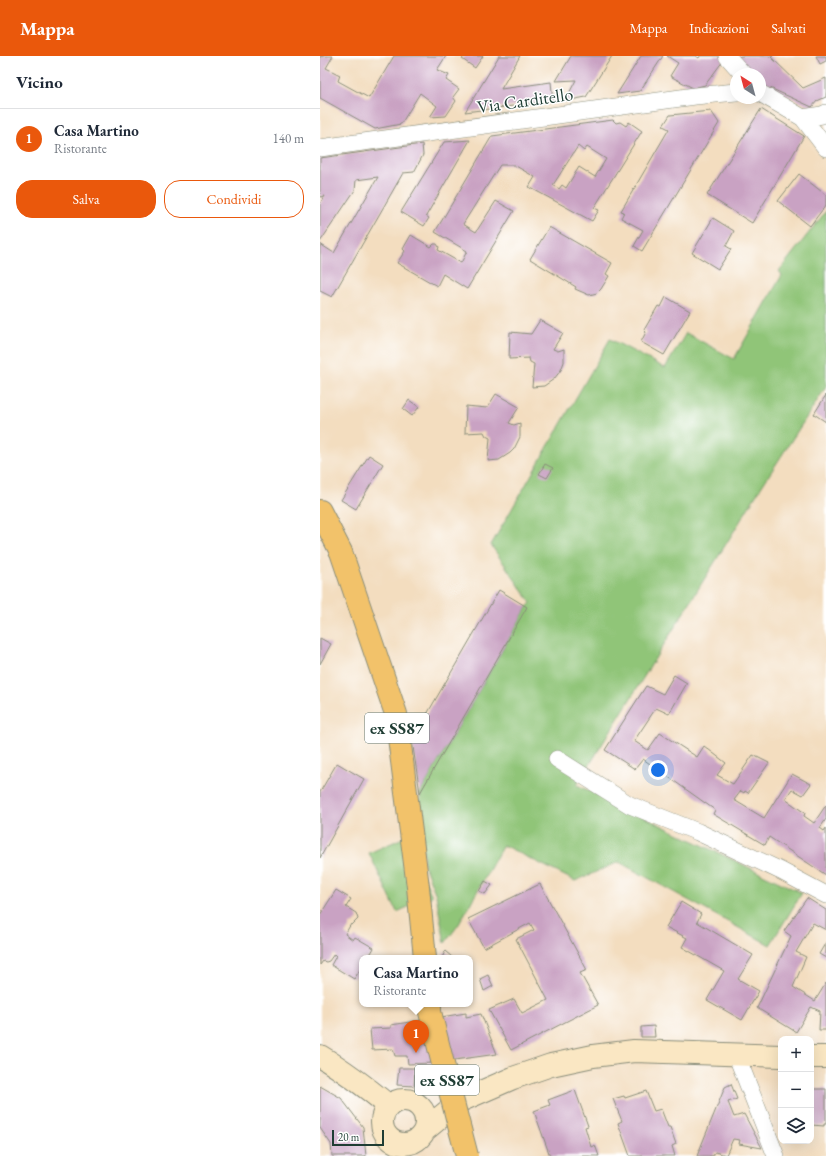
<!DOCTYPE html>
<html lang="it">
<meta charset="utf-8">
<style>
body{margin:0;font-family:"EB Garamond",serif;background:#f2f2f3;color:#1f2937}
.controls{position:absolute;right:12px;bottom:12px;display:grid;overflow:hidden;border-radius:8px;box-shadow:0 4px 16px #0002}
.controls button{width:36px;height:36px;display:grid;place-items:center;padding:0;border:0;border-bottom:1px solid #e0e1e3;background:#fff;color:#1f2937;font:20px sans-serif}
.compass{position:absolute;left:410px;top:12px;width:36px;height:36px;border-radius:50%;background:#fff;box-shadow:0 4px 16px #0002;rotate:324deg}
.scale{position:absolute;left:12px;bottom:10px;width:52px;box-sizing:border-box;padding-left:4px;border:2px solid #1f3d34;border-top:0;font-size:11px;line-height:14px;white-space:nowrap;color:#1f3d34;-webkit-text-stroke:3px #fff;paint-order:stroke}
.you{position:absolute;left:338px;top:714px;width:14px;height:14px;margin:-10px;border:3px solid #fff;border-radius:50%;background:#1a73e8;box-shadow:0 0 0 6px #1a73e833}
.badge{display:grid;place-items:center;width:26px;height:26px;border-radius:50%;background:#ea580c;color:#fff;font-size:13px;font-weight:700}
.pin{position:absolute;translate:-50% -33px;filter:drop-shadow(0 1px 2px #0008)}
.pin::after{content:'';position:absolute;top:21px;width:14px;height:12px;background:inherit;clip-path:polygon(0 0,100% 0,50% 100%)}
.popup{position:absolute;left:39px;top:899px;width:114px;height:52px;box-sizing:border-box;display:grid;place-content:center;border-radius:8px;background:#fff;filter:drop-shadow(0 1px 3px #0005);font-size:13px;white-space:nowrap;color:#747a83}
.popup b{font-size:15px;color:#1f2937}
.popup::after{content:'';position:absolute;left:50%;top:100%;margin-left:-8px;border:8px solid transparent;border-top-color:#fff}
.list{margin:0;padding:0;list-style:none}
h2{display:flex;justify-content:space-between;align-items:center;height:52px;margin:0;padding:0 16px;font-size:17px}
h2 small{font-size:13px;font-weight:400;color:#747a83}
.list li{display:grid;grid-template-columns:26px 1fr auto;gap:12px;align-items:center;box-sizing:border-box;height:60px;padding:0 16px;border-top:1px solid #e0e1e3}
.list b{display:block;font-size:15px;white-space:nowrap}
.list p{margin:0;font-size:13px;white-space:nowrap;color:#747a83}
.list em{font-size:13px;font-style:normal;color:#747a83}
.actions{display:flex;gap:8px;padding:12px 16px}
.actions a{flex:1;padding:9px 0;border:1px solid #ea580c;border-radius:16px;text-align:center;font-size:14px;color:#ea580c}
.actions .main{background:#ea580c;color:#fff}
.icon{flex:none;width:22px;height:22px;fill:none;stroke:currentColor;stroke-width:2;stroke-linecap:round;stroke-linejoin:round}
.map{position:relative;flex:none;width:506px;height:1100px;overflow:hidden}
header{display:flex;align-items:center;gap:24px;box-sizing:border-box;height:56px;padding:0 20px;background:#ea580c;color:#fff}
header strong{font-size:19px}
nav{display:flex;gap:22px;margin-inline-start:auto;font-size:14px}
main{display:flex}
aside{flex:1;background:#fff}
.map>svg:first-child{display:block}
</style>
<header>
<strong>Mappa</strong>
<nav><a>Mappa</a><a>Indicazioni</a><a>Salvati</a></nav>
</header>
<main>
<aside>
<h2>Vicino<small></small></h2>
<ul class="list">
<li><span class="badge">1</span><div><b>Casa Martino</b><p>Ristorante</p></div><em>140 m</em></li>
</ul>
<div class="actions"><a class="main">Salva</a><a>Condividi</a></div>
</aside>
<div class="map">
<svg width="506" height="1100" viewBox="0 0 506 1100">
<rect width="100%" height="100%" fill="#fff"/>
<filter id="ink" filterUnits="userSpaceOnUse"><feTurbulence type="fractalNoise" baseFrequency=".025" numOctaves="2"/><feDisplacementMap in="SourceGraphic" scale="8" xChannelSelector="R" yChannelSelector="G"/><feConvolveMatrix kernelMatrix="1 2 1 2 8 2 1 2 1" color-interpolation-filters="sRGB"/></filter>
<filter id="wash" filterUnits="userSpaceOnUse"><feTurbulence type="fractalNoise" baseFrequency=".012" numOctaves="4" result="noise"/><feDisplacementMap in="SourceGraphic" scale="16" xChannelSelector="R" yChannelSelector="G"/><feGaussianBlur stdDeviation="0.9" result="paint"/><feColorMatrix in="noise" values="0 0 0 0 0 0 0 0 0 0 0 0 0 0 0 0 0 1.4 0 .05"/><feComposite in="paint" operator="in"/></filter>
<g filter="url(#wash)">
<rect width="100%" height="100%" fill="#f3ddbf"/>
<path fill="#90c578" stroke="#588156" d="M506,155V331L440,433L257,729L482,837L450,889L299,806L255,825L183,789L139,868L125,887L116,839L104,809L100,737L207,551L211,547L171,489L290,283L345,312L366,277L414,303L462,219L459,215Z
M85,781L112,840L77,856L49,797Z"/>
<g id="blocks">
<path fill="#c9a2c3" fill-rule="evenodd" d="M0,0L4,1V0H13L6,12L20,19L18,25L49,42L74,0H126L117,14L129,19L126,24L139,33L133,41L136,45L126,60L110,61L117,50L100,37L81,68L55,73L0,42Z
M145,0H163L155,12L142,3Z
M179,0H200L181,33L231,26L233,45L145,56Z
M251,0H292L266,41L245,45L256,24L236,25Z
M321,0H343L320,35L297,38Z
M347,0H376L379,2L380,0H405L406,1L385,29L373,32L350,20L358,7Z
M420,0H453L451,1L483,32L506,22V41L497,45L492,51L450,32L448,35L440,27V18H432L417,2Z
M496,0H506V5L500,8Z
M441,53L484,80L432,167L387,139Z
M391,55L399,67L322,195L314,190L323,174L301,162L304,156L301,155L349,73L343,70L350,59Z
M293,64L296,67L300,66L306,70L309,66L322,75L274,152L279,154L272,165L209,131L215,121L194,109H180L143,168L156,176L176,145L194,155L147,233L123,218L117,230L77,207L85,195L83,193L91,179L111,191L114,188H117L119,191L118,194L141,207L147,195L115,176L172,80ZM258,90L264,95L267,91L286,103L275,121L259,111L246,132L242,129L239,133L233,129Z
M150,84L106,160L109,162L104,170L81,156L124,86Z
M102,88L103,99L94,116L83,117L12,241L0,235V188L14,197L58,121L36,124L35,134L0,186V148L5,140L0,141V102Z
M479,118L506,139V149L490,170L458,145Z
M393,162L414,175L406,190L411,193L398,213L372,197Z
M229,171L292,207L286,218L289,220L281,233L277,237L269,239L255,233L256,231L210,203Z
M346,241L370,255L344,299L321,286L326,276L324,274L338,250L341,251Z
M220,264L243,277L233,293L238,295L244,293V306L241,314L234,323L224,330L212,331L214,308L210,306L209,302L189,303L190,276L211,278Z
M176,338L199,351L189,367L194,369L200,367V381L194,393L190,397L179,404L168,405L170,382L166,380L164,376L145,377L146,350L167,352Z
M506,339V366L494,358Z
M89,344L99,351L92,360L83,353Z
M49,399L63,408L36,453L21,444Z
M225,408L233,412L227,422L219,418Z
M179,534L207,551L100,737L92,684Z
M0,582L11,588L0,608Z
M354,619L367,627L349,658L336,652L314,685L328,694L340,677L377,701L384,690L406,707L397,719L413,728L433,699L449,707L428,737L425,735L424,737L421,735L414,744L444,762L472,718L491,728L483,739L472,733L465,743L485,757L484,760L494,767L506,749V763L500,772L504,775L506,772V819L449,781L445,789L393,758L395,754L323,703L315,713L285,694L326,630L343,638Z
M17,707L44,723L0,802V736Z
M165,825L172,829L165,838L159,835Z
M220,828L267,914L260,917L278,949L191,994L169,954L194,943L202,957L228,944L196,883L214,874L210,867L164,892L148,863Z
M16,834L31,843L26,851L36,857L38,863L32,869L31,868L25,878L33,884L35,881L54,892L48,902H42V911L34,923L11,909L16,900L14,898L9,905L6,906L3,905L0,909V859Z
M487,842L506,854V874L493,867L476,896L486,901L473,931L495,945L506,927V974H499L500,955L491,951L476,976L437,952L471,880L464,875Z
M361,846L381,858L377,866L433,899L418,923L439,935L422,964L387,944L404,915L362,891L367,882L346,871Z
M506,886V902L499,898Z
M125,895L132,901L131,902H122Z
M168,919L173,930L164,935L160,923Z
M146,957V961L161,958L177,998L113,1007L88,1008L87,1000H75L73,993L52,994L50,973L71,972V969Z
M334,970L335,981H321V971Z
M79,1012H95L94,1030L77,1029Z
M411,1028L417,1043L408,1046L414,1061L424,1058L442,1092L419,1088L420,1084L413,1083L406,1099L395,1096L393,1100H377L405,1031Z
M0,1030L21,1042L43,1071L46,1100H12L11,1088L0,1072Z
M491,1033H506V1068H504V1070L491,1069Z
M255,1034L268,1070L265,1071L271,1091L275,1089L279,1100H230L214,1055L230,1049L228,1044Z
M326,1035L334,1055L341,1053L348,1071H350L356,1088L352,1090L355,1100H310L298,1067L302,1065L293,1043L304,1040L305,1042Z"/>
</g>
</g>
<g filter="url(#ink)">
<use href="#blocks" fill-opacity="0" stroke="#898d7a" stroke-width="1"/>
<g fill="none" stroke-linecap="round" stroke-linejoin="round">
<defs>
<path id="street" d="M407,0L423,18
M440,37L483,62L506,92
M483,62L502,59L506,57
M0,92L375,40L416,36
M237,703L310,749L378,776L461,815L506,839
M416,998L456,1100"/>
<path id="secondary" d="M0,1000C25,1015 46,1031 69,1050
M491,1001H506
M62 1066a22 22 0 1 1 44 0a22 22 0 1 1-44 0Z
M105,1074L140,1045L193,1022L231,1009L273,1000L314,995L461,1000"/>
<path id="highway" d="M0,455L21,496L76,658L98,831L105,902"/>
</defs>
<use href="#street" stroke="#898d7a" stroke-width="18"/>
<use href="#secondary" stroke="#898d7a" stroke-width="24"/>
<use href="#highway" stroke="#898d7a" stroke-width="24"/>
<use href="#street" stroke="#fff" stroke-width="17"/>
<use href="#secondary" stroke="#fae7c3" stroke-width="22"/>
<use href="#highway" stroke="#f2c26a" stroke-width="22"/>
<defs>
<path id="highway-bridge" d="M110,948V956L126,1020L147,1100"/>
</defs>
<use href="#highway-bridge" stroke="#898d7a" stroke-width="24" stroke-linecap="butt"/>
<use href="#highway-bridge" stroke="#f2c26a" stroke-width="22"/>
</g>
</g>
<g text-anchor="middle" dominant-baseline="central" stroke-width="3" stroke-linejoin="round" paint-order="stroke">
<g fill="#fff" stroke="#627771" stroke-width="1">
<rect x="45" y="657" width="64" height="30" rx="3"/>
<rect x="95" y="1009" width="64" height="30" rx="3"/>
</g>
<g font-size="17" font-weight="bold" fill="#1f3d34">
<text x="77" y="672">ex SS87</text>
<text x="127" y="1024">ex SS87</text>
</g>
<g font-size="18" fill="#1f3d34" stroke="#fff">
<text transform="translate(205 44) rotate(-8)">Via Carditello</text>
</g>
</g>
</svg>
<div class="controls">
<button>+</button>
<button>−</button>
<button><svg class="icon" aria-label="layers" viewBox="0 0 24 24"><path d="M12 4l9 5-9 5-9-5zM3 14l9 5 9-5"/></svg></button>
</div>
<svg class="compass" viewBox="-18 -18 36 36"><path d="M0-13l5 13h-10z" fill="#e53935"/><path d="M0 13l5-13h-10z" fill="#747a83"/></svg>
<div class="scale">20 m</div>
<div class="you"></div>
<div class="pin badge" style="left:96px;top:997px">1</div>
<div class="popup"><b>Casa Martino</b>Ristorante</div>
</div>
</main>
